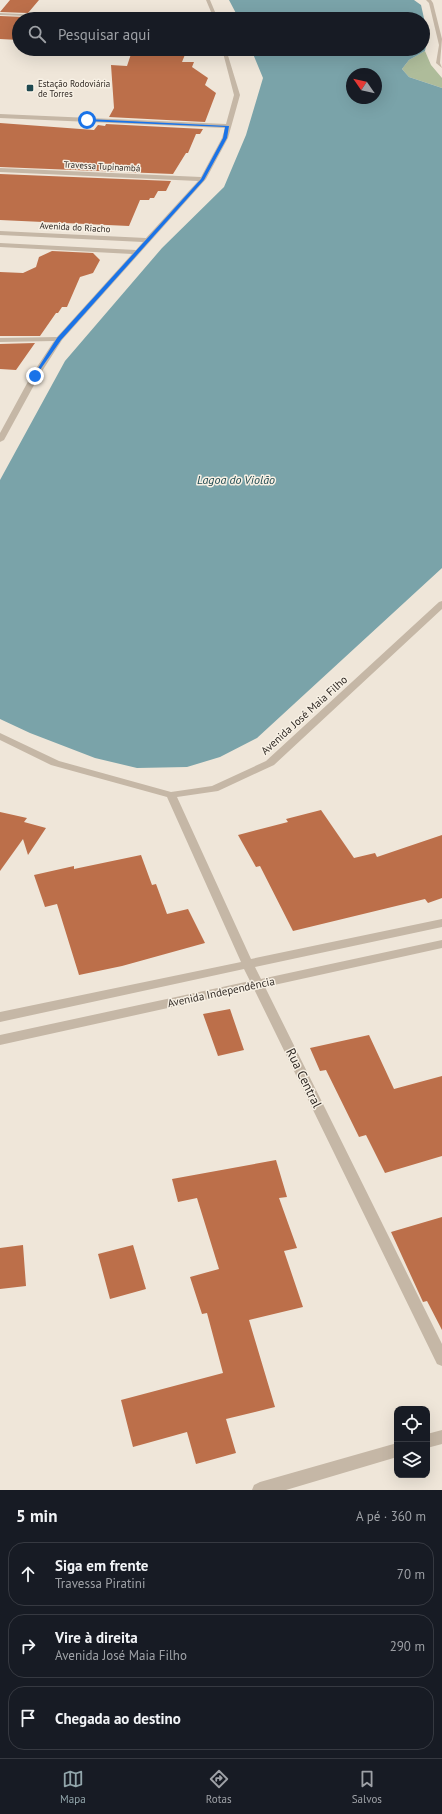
<!DOCTYPE html>
<html lang="pt">
<meta charset="utf-8">
<style>
body{margin:0;font-family:"PT Sans",sans-serif;background:#20242c;color:#f1f3f6}
.controls{position:absolute;right:12px;bottom:12px;display:grid;overflow:hidden;border-radius:8px;box-shadow:0 4px 16px #0002}
.controls button{width:36px;height:36px;display:grid;place-items:center;padding:0;border:0;border-bottom:1px solid #363941;background:#171b24;color:#f1f3f6;font:20px sans-serif}
.compass{position:absolute;left:346px;top:68px;width:36px;height:36px;border-radius:50%;background:#171b24;box-shadow:0 4px 16px #0002;rotate:304deg}
.stop{position:absolute;width:12px;height:12px;margin:-9px;border:3px solid #1a73e8;border-radius:50%;background:#fff}
.stop.end{background:#1a73e8;border-color:#fff;box-shadow:0 1px 4px #0008}
.list{margin:0;padding:0;list-style:none}
h2{display:flex;justify-content:space-between;align-items:center;height:52px;margin:0;padding:0 16px;font-size:17px}
h2 small{font-size:13px;font-weight:400;color:#9ea1a6}
.list li{display:grid;grid-template-columns:26px 1fr auto;gap:12px;align-items:center;box-sizing:border-box;height:64px;margin:0 8px 8px;padding:0 8px;border:1px solid #363941;border-radius:16px}
.list b{display:block;font-size:15px;white-space:nowrap}
.list p{margin:0;font-size:13px;white-space:nowrap;color:#9ea1a6}
.list em{font-size:13px;font-style:normal;color:#9ea1a6}
.icon{flex:none;width:22px;height:22px;fill:none;stroke:currentColor;stroke-width:2;stroke-linecap:round;stroke-linejoin:round}
.map{position:relative;flex:none;width:442px;height:1490px;overflow:hidden}
.search{position:absolute;background:#171b24;box-shadow:0 4px 16px #0002;left:12px;right:12px;top:12px;height:44px;display:flex;align-items:center;gap:10px;box-sizing:border-box;padding:0 14px;border-radius:22px;color:#9ea1a6;font-size:15px}
.sheet{height:268px;background:#171b24}
nav{display:flex;justify-content:space-around;align-items:center;box-sizing:border-box;height:56px;border-top:1px solid #363941;background:#171b24;font-size:11px;color:#9ea1a6}
nav a{display:grid;justify-items:center;gap:2px}
nav .on{color:#92a6ab}
.map>svg:first-child{display:block}
</style>
<div class="map">
<svg width="442" height="1490" viewBox="0 0 442 1490">
<rect width="100%" height="100%" fill="#efe6d9"/>
<path fill="#aebc9a" d="M425,51L431,65L442,78V88L409,77L402,69L409,60Z"/>
<path fill="#7aa3a9" fill-rule="evenodd" d="M229,0H414L421,5L428,36L425,51L409,60L402,69L409,77L442,88V568L257,738L220,757L187,767L137,768L95,758L30,733L0,719V480L65,361L162,248L224,187L246,135L263,78L251,49H423V19H239ZM352,74H376V98H352Z"/>
<path fill="#bc6f4a" d="M10,0H39L28,13L0,12Z
M0,16L24,17L19,19V40L0,39Z
M180,49V51L186,52L182,62H194L192,67L208,78L205,85L216,93L205,122L109,117L114,108L111,65L127,66L132,51Z
M0,123L94,130L98,125L105,126L106,124L203,129L200,134H196L188,153H186L173,174L0,167Z
M0,174L171,181L166,191H158L154,198H150L149,200H140L129,226L0,220Z
M52,251L93,253L100,260L93,273L80,277L67,307H62L58,313H56L40,336H0V272L23,273L36,267L39,257Z
M0,343V344L35,343L16,370L0,369Z
M321,810L354,858L375,853L377,857L442,835V898L428,903L425,899L293,931L260,866L256,867L238,835L288,822L286,819Z
M0,812L27,818L24,822L46,828L28,855L23,839L0,871Z
M141,855L152,885L156,884L167,914L188,909L205,943L122,966L79,975L57,904L45,907L34,875L74,866V869Z
M230,1009L244,1050L218,1056L203,1014Z
M369,1035L394,1089L442,1076V1156L385,1173L366,1135L359,1137L326,1070L320,1071L310,1048Z
M276,1160L287,1197L279,1198L297,1248L284,1251L303,1307L249,1320L275,1407L226,1419L236,1453L196,1464L187,1432L133,1447L121,1400L223,1373L207,1313L202,1314L190,1277L219,1269L197,1198L178,1202L172,1179Z
M442,1217V1330L427,1301L423,1302L391,1232Z
M23,1245L26,1286L0,1289V1248Z
M133,1245L146,1289L110,1299L98,1254Z"/>
<g fill="none" stroke-linecap="round" stroke-linejoin="round">
<path fill="#c5b7a6" fill-rule="evenodd" d="M206,0H210L218,19H214Z
M426,0H431L433,3L442,39L440,63L442,68L436,63L439,45L429,3Z
M0,13L103,18L105,19L0,15Z
M222,49H226L240,95L228,138L206,179L62,340L39,376L4,440L0,442V433L31,376L54,341L0,342V338L57,337L132,254L0,247V243L136,250L143,242L0,235V231L146,238L198,181L0,172V168L201,177L222,138L225,128L0,118V114L226,124L234,95Z
M442,601V609L274,765L218,791L177,797L251,959L442,919V927L255,967L261,979L442,940V948L265,987L442,1344V1366L437,1364L254,989L0,1045V1035L250,981L244,969L0,1022V1012L241,962L167,797L51,765L0,740V733L59,761L171,792L212,786L266,761L439,602Z
M442,1430V1444L427,1448V1434Z
M397,1443V1457L286,1490H252L254,1485L260,1482Z"/>
</g>
<path fill="#1a73e8" d="M87,119L229,126L227,138L204,180L61,340L35,377L33,376L57,338L201,179L223,138L225,127L86,121Z"/>
<rect fill="#1f4950" stroke="#f7f0e4" stroke-width="1.5" x="26" y="84" width="8" height="8" rx="2"/>
<g text-anchor="middle" dominant-baseline="central" stroke-width="3" stroke-linejoin="round" paint-order="stroke">
<g font-size="9" fill="#322b26" stroke="#f7f0e4" text-anchor="start">
<text x="38" y="83">Estação Rodoviária<tspan x="38" dy="10">de Torres</tspan></text>
</g>
<g font-size="9" fill="#322b26" stroke="#f7f0e4">
<text transform="translate(102 166) rotate(3)">Travessa Tupinambá</text>
<text transform="translate(75 227) rotate(3)">Avenida do Riacho</text>
</g>
<g font-size="11" fill="#322b26" stroke="#f7f0e4">
<text transform="translate(304 715) rotate(-42)">Avenida José Maia Filho</text>
<text transform="translate(221 992) rotate(-12)">Avenida Independência</text>
</g>
<g font-size="12" font-style="italic" fill="#1f4950" stroke="#f7f0e4">
<text x="236" y="479">Lagoa do Violão</text>
</g>
<g font-size="13" fill="#322b26" stroke="#f7f0e4">
<text transform="translate(304 1078) rotate(64)">Rua Central</text>
</g>
</g>
</svg>
<div class="controls">
<button><svg class="icon" aria-label="locate" viewBox="0 0 24 24"><circle cx="12" cy="12" r="6"/><path d="M12 2v4M12 18v4M2 12h4M18 12h4"/></svg></button>
<button><svg class="icon" aria-label="layers" viewBox="0 0 24 24"><path d="M12 4l9 5-9 5-9-5zM3 14l9 5 9-5"/></svg></button>
</div>
<svg class="compass" viewBox="-18 -18 36 36"><path d="M0-13l5 13h-10z" fill="#e53935"/><path d="M0 13l5-13h-10z" fill="#9ea1a6"/></svg>
<div class="stop" style="left:87px;top:120px"></div>
<div class="stop end" style="left:35px;top:376px"></div>
<div class="search"><svg class="icon" aria-label="search" viewBox="0 0 24 24"><circle cx="10" cy="10" r="6"/><path d="M15 15l6 6"/></svg>Pesquisar aqui</div>
</div>
<section class="sheet">
<h2>5 min<small>A pé · 360 m</small></h2>
<ul class="list">
<li><svg class="icon" aria-label="ahead" viewBox="0 0 24 24"><path d="M12 20V5M6 11l6-6 6 6"/></svg><div><b>Siga em frente</b><p>Travessa Piratini</p></div><em>70 m</em></li>
<li><svg class="icon" aria-label="right" viewBox="0 0 24 24"><path d="M7 20v-9h11M14 6l5 5-5 5"/></svg><div><b>Vire à direita</b><p>Avenida José Maia Filho</p></div><em>290 m</em></li>
<li><svg class="icon" aria-label="arrive" viewBox="0 0 24 24"><path d="M6 21V4h12l-3 4 3 4H6"/></svg><div><b>Chegada ao destino</b></div></li>
</ul>
</section>
<nav>
<a class="on"><svg class="icon" aria-label="map" viewBox="0 0 24 24"><path d="M3 6l6-2 6 2 6-2v14l-6 2-6-2-6 2zM9 4v14M15 6v14"/></svg>Mapa</a>
<a><svg class="icon" aria-label="directions" viewBox="0 0 24 24"><path d="M12 3l9 9-9 9-9-9zM9 14v-3h6M13 9l2 2-2 2"/></svg>Rotas</a>
<a><svg class="icon" aria-label="saved" viewBox="0 0 24 24"><path d="M7 4h10v16l-5-4-5 4z"/></svg>Salvos</a>
</nav>
